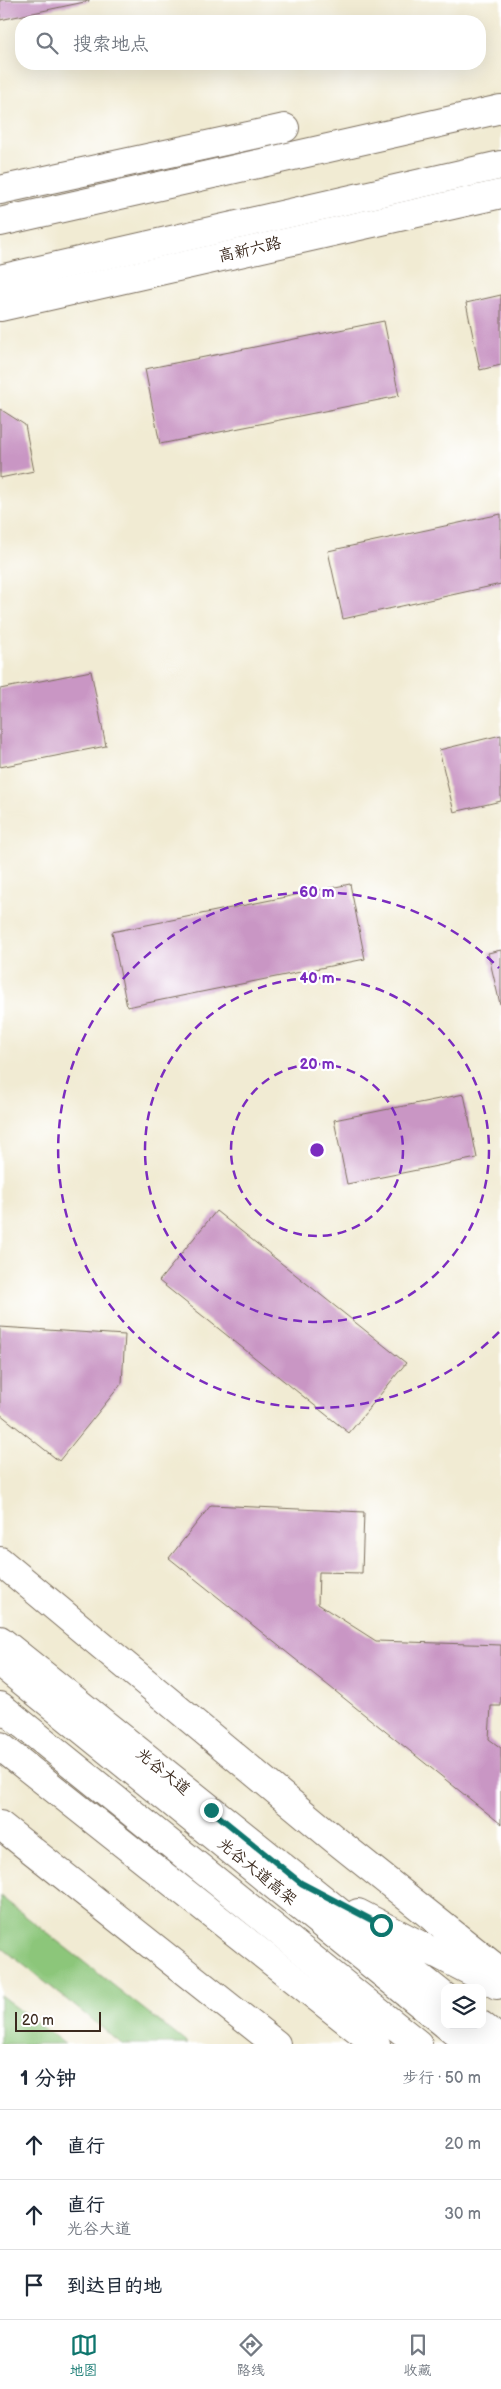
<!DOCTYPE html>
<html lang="zh">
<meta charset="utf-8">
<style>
body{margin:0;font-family:"Balsamiq Sans","LXGW WenKai TC",sans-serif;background:#f2f2f3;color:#1f2937}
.controls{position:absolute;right:15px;bottom:15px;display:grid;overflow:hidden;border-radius:10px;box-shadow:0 5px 20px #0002}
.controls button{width:45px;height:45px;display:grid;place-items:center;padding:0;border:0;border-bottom:1px solid #e0e1e3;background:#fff;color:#1f2937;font:25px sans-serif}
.scale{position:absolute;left:15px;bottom:12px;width:86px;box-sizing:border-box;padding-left:5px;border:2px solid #3b2a1e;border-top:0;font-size:14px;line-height:18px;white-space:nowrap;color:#3b2a1e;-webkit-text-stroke:4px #fff;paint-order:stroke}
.stop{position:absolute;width:15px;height:15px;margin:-11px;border:4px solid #0f766e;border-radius:50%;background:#fff}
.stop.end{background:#0f766e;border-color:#fff;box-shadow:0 1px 5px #0008}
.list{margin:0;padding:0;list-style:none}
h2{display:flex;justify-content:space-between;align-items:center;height:65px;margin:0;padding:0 20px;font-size:21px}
h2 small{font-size:16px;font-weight:400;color:#747a83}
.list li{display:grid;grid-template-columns:32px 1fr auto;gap:15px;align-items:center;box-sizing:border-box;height:70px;padding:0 20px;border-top:1px solid #e0e1e3}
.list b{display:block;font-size:19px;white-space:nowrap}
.list p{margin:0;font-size:16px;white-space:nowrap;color:#747a83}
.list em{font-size:16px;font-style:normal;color:#747a83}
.icon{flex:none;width:28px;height:28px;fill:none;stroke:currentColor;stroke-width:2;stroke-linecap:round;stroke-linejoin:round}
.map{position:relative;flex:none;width:501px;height:2044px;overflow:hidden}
.search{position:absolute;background:#fff;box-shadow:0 5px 20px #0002;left:15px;right:15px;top:15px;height:55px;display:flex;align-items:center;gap:12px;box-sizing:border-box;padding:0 18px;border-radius:20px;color:#747a83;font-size:19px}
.sheet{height:275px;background:#fff}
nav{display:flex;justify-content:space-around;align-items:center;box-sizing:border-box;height:70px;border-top:1px solid #e0e1e3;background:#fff;font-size:14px;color:#747a83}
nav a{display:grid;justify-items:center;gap:2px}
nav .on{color:#0f766e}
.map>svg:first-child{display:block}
</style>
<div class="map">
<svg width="501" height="2044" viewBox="0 0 501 2044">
<rect width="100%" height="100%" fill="#fff"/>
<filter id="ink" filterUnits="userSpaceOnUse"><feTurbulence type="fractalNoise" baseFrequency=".02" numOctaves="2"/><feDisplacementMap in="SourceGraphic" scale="10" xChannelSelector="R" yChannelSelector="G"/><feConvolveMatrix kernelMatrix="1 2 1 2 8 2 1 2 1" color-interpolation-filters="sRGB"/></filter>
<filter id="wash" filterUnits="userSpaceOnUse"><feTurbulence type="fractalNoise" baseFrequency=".0096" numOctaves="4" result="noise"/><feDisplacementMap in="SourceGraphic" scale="20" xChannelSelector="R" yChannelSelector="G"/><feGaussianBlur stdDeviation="1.12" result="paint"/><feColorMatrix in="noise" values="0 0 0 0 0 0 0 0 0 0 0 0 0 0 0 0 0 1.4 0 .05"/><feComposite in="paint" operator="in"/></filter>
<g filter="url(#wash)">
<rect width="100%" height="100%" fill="#f1ebd3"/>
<path fill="#8cc67a" stroke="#64784c" d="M0,1896L188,2044H122L0,1946Z
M0,1995L65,2044H0Z"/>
<g id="blocks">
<path fill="#c996c4" d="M0,0H89V1L0,20Z
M501,295V365L480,370L466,303Z
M384,321L399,396L160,444L145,369Z
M0,409L25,425L34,471L0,478Z
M501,514V584L343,619L328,551Z
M91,671L106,746L0,767V689Z
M501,735V801L454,812L439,750Z
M350,884L365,959L127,1007L112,932Z
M501,950V1004H500L488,953Z
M464,1094L477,1158L347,1184L334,1120Z
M216,1211L406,1363L349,1433L159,1281Z
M0,1327L125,1335L122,1383L59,1461L0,1414Z
M211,1505L364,1512L362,1573L319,1572L318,1604L376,1641L501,1645V1706H491L489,1739L501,1748V1824L169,1558Z"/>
</g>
</g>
<g filter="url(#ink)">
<use href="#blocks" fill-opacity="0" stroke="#7b6e5d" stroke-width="1"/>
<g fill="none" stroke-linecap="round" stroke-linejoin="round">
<defs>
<path id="major" d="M0,222L501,109
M0,307L501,194
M0,1561L333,1838L501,1972
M0,1640L445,1997
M0,1746L376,2044
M0,1825L276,2044
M358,1913L497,1985
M481,2025L501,2041"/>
<path id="highway" d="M0,190L285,128
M0,279L501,165
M0,1663L445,2024
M0,1706L418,2044
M446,2025L469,2044"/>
</defs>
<use href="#major" stroke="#7b6e5d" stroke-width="30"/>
<use href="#highway" stroke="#7b6e5d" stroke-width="30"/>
<use href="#major" stroke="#fff" stroke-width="28"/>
<use href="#highway" stroke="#fff" stroke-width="28"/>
</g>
</g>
<g fill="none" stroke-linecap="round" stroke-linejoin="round" filter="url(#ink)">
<path stroke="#0f766e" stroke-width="6" d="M211,1810L301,1883L381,1925"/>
</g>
<g fill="none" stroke="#7b2cbf" stroke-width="2.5" stroke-dasharray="9 6">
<circle cx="317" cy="1150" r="86"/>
<circle cx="317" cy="1150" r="172"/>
<path d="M499 1332A258 258 0 1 1 499 968"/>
</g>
<g text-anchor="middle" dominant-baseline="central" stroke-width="4.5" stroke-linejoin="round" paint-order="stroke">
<g font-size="16" fill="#3b2a1e" stroke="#fff">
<text transform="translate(250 250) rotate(-13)">高新六路</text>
<text transform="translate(163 1772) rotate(39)">光谷大道</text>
<text transform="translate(257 1872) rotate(39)">光谷大道高架</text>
</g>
</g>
<circle cx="317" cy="1150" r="8" fill="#7b2cbf" stroke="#fff" stroke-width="2.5"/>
<g font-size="15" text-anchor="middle" font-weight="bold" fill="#7b2cbf" stroke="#fff" stroke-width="4.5" stroke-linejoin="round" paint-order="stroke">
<text x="317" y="897">60 m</text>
<text x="317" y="983">40 m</text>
<text x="317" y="1069">20 m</text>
</g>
</svg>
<div class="controls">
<button><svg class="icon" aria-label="layers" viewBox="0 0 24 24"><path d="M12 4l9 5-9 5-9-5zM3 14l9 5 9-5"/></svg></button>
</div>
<div class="scale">20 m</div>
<div class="stop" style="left:381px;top:1925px"></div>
<div class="stop end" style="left:211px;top:1810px"></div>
<div class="search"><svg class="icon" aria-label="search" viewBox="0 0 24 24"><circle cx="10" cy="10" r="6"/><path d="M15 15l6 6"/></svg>搜索地点</div>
</div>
<section class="sheet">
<h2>1 分钟<small>步行 · 50 m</small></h2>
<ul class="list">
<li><svg class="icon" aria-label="ahead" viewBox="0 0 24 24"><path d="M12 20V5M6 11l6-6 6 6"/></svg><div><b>直行</b></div><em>20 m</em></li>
<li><svg class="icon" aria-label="ahead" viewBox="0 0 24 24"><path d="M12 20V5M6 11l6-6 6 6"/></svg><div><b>直行</b><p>光谷大道</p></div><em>30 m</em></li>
<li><svg class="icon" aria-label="arrive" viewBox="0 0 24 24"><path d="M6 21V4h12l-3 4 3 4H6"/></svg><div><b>到达目的地</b></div></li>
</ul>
</section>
<nav>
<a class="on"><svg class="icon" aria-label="map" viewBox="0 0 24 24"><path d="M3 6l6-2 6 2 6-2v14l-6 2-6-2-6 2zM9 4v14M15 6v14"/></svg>地图</a>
<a><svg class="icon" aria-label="directions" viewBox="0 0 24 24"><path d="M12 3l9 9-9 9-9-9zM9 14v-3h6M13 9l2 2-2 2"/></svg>路线</a>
<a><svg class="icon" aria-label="saved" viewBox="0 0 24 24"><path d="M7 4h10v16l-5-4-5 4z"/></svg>收藏</a>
</nav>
